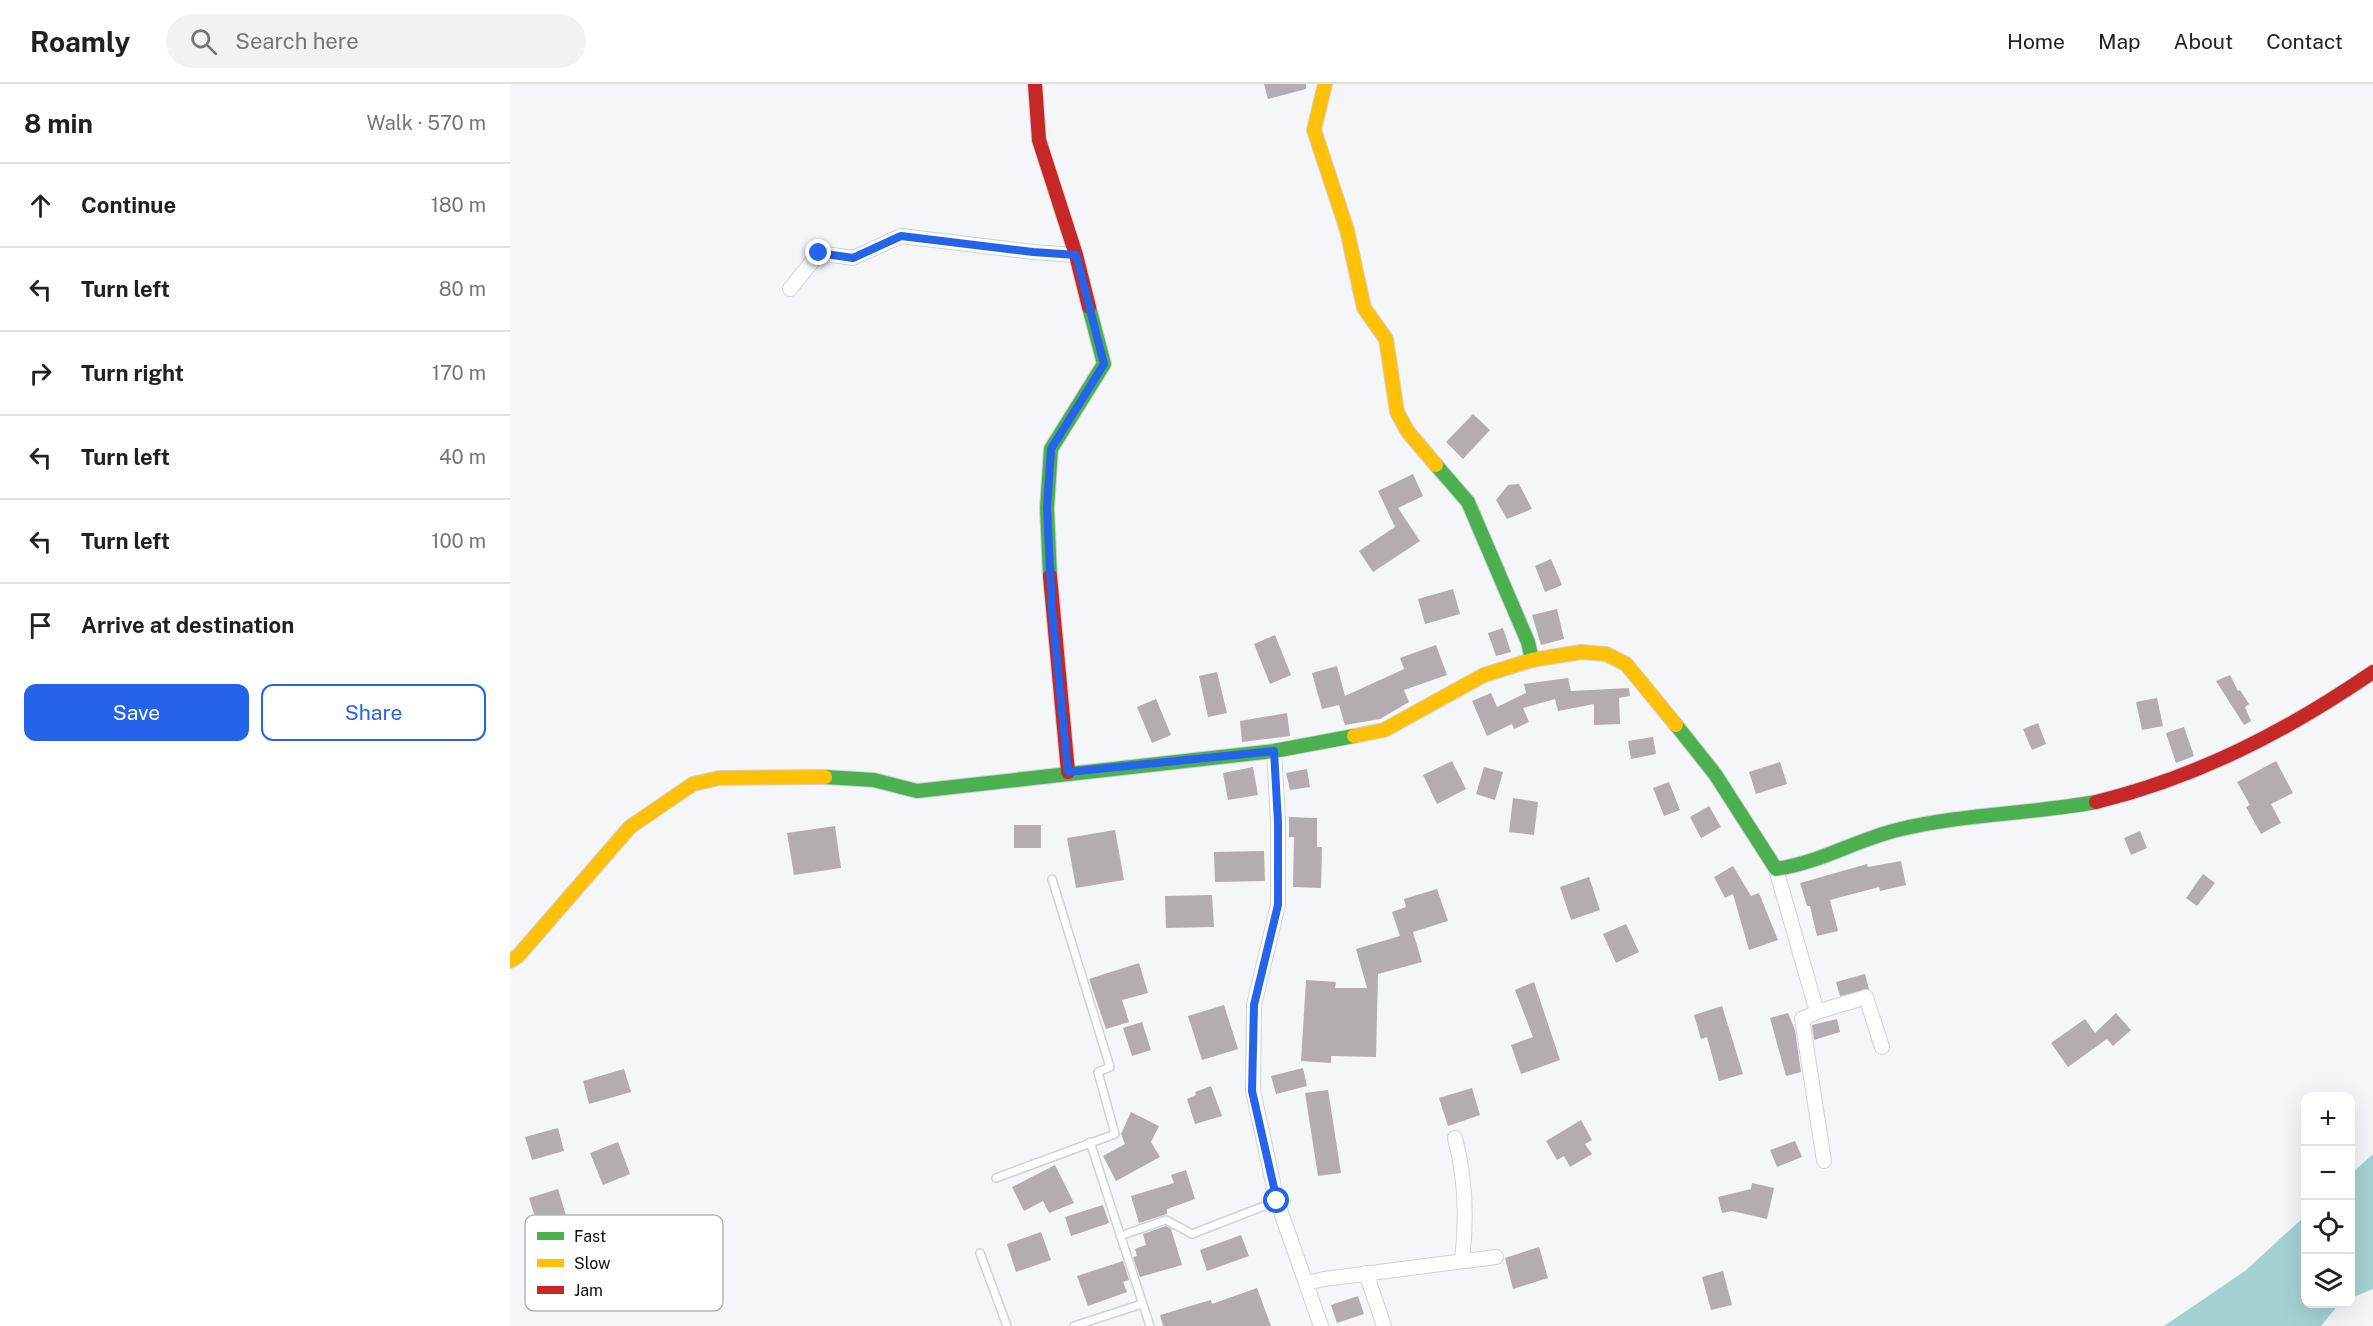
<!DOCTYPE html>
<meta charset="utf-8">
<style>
body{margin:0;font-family:"Public Sans",sans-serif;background:#f2f2f2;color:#202124}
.controls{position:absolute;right:18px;bottom:18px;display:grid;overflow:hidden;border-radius:12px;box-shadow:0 6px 24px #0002}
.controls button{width:54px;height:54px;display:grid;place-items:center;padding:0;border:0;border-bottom:2px solid #e0e0e0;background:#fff;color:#202124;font:30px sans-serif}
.stop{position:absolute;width:18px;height:18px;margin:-14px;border:4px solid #2563eb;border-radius:50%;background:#fff}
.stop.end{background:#2563eb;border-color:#fff;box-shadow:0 2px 6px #0008}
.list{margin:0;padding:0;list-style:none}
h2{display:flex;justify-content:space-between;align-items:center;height:78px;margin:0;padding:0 24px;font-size:26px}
h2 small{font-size:20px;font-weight:400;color:#757577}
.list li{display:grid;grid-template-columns:39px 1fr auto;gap:18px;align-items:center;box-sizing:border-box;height:84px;padding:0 24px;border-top:2px solid #e0e0e0}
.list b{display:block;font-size:22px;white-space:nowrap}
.list em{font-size:20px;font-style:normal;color:#757577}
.actions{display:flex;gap:12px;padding:18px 24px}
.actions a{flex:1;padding:14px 0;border:2px solid #2563eb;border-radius:12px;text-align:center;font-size:21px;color:#2563eb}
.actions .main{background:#2563eb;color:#fff}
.icon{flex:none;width:33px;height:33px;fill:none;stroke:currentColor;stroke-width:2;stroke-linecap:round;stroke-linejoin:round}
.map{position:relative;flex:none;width:1863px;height:1242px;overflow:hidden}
header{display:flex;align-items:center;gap:36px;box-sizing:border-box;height:84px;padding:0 30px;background:#fff;border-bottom:2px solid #e0e0e0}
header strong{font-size:28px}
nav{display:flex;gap:33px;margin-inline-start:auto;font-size:21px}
.search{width:420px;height:54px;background:#f2f2f2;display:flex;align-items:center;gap:15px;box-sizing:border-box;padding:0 21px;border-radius:33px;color:#757577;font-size:22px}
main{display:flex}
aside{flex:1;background:#fff}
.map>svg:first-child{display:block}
</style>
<header>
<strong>Roamly</strong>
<div class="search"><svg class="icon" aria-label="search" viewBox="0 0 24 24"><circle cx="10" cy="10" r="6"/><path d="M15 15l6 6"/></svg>Search here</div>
<nav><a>Home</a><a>Map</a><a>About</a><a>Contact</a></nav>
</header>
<main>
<aside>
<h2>8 min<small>Walk · 570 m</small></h2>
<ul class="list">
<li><svg class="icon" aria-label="ahead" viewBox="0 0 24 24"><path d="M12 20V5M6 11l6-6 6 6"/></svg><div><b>Continue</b></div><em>180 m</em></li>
<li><svg class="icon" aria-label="left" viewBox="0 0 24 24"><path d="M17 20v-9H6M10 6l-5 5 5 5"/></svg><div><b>Turn left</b></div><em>80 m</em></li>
<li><svg class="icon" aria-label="right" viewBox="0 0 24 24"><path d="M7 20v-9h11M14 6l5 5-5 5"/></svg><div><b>Turn right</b></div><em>170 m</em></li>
<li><svg class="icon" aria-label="left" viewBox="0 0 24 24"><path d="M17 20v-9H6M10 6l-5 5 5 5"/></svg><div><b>Turn left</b></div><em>40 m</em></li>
<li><svg class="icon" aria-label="left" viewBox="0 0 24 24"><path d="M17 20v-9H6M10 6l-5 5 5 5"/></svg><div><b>Turn left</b></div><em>100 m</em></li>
<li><svg class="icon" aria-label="arrive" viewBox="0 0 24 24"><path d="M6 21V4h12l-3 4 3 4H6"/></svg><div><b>Arrive at destination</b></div></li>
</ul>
<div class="actions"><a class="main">Save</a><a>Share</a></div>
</aside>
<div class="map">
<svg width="1863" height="1242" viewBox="0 0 1863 1242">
<rect width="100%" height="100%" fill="#f4f6f9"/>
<path fill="#a4d1d2" d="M1863,1070V1205L1841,1214V1090Z
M1795,1132L1796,1220H1829L1811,1242H1654L1735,1187Z"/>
<path fill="#b3acb2" d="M754,0H796V5L758,15Z
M963,330L980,346L953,375L936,358Z
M903,390L913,412L888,424L910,457L863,488L849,467L885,443L868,407Z
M1009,400L1022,425L997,435L986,416L998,401Z
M1041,475L1052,501L1035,508L1025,482Z
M943,505L950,530L915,540L908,515Z
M1047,525L1054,555L1031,561L1022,531Z
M993,544L1001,568L986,572L978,549Z
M765,551L781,591L760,600L744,560Z
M926,561L937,591L894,606L899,618L870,635L835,641L829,621L812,625L802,589L827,582L835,612L894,585L890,574Z
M707,588L717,629L698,633L689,592Z
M1720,591L1728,607L1730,606L1739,620L1735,623L1741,637L1734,641L1706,597Z
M1058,594L1061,607L1119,604L1120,612L1109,614L1110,640L1084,641V620L1048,627L1045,615L1013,624L1019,638L1004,645L1002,640L977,652L962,617L981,609L987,623L1016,609L1014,600Z
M1647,614L1653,642L1632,646L1626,618Z
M646,615L661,651L642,659L627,623Z
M777,629L780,652L732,658L730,637Z
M1528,639L1536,660L1522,666L1513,645Z
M1674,643L1684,672L1666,679L1656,649Z
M1143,653L1146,670L1121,675L1118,657Z
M942,677L956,705L927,720L913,691Z
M1766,677L1783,709L1761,720L1771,739L1751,750L1736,723L1740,721L1727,698Z
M1270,678L1277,700L1246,710L1239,688Z
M743,683L748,711L718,716L713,689Z
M974,683L993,688L985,716L966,710Z
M797,685L800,703L780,706L776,689Z
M1159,698L1170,726L1154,732L1143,704Z
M1003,714L1028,718L1024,751L999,748Z
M1199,722L1211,743L1191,754L1180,733Z
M779,733L807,734V763H812L811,804L783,803L784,753H779Z
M504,741H531V764H504Z
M325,742L331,784L284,791L277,749Z
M605,746L614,796L566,804L557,754Z
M1630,747L1637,764L1621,771L1614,754Z
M754,767L755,797L705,798L704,768Z
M1391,777L1396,801L1370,807L1369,803L1320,816L1328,847L1307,852L1300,822H1297L1290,799L1357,780L1358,783Z
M1223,782L1241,812L1249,809L1268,856L1239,866L1223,810L1215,814L1204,793Z
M1693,790L1705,799L1687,822L1676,814Z
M1079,793L1090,826L1061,836L1050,803Z
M927,805L938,837L903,848L912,878L868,890L866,973L821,972V979L791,977L796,896L826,898L825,904H857L846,865L890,852L882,828L896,823L894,815Z
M702,811L704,843L656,844L655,812Z
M1116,840L1129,868L1106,879L1093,850Z
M629,879L638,909L612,916L619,938L596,945L579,895Z
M1355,890L1359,905L1330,912L1326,898Z
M1024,898L1050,976L1011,990L1001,961L1023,953L1005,906Z
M714,921L728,965L692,976L678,932Z
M1212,922L1233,990L1209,997L1197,953L1191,955L1184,931Z
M1278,929L1285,946L1291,988L1276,992L1260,934Z
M1606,929L1621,946L1603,962L1597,955L1558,983L1541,959L1575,935L1585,949Z
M1327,935L1330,948L1304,956L1302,941Z
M632,938L641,966L622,972L613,944Z
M793,984L797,1002L766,1010L761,992Z
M114,985L121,1008L79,1020L73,997Z
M701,1002L712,1032L685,1040L677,1015L686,1011L685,1008Z
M962,1004L970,1031L938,1042L929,1014Z
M818,1006L831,1089L808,1092L795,1009Z
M621,1028L649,1042L641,1058L650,1073L606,1097L593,1072L615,1060L611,1050Z
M1071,1036L1082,1056L1075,1060L1082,1070L1060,1083L1054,1072L1047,1076L1036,1057Z
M48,1044L54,1067L22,1076L15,1053Z
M1285,1057L1292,1073L1267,1083L1260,1066Z
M108,1058L120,1090L93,1101L80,1069Z
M545,1081L564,1119L539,1129L533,1117L514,1127L502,1103Z
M676,1086L685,1115L657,1125V1130L629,1139L621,1112L664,1099L661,1091Z
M1242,1099L1264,1104L1257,1135L1222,1127L1212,1129L1208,1113L1241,1105Z
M48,1105L58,1138L29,1146L19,1114Z
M593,1121L599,1139L561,1152L555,1133Z
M656,1142L661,1145L672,1181L630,1193L623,1173L627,1172L625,1165L636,1161L633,1150Z
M531,1148L541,1176L506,1188L497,1160Z
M731,1151L739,1172L697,1187L690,1166Z
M1029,1163L1038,1194L1003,1205L995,1174Z
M613,1177L619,1196L613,1198L617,1208L578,1222L567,1192Z
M1213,1187L1222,1221L1201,1226L1192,1193Z
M747,1204L761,1242H653L650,1231L701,1216L702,1220Z
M848,1212L854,1230L827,1239L821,1221Z"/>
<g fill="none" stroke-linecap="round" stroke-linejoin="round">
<defs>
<path id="lane" d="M580,1058L640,1242
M486,1094L605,1050L588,988L600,983L542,795
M610,1152L656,1136L682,1150L767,1117
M470,1169L497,1242
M564,1242L632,1220"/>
<path id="street" d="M280,205L309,169L343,174L391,152L523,168L566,171
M764,667L768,738V821L744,921L743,1007L767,1117L811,1242
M1266,785L1307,928L1356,913L1372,963
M1307,928L1292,935L1314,1077
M945,1054C956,1095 957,1134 952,1176
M856,1189L874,1242
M797,1199L814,1195L986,1173"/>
<path id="fast" d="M926,381L958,418L1018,558L1022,576
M540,492L537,424L541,365L594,280L579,223
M1166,641L1205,690L1266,785C1309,779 1346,756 1387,746C1452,730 1520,730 1586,718
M315,693L364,696L407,707L764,667L844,652"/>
<path id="slow" d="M815,0L804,46L837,146L854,224L876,255L887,328L898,348L926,381
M844,652L874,646L974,591L1022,576L1071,568L1096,570L1116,580L1166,641
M0,877L8,872L120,743L183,700L209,694L315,693"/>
<path id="jam" d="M525,0L529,56L566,171L579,223
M540,492L558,688
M1586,718C1688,693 1777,647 1863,588"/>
</defs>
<use href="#lane" stroke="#d1d2d5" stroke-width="10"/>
<use href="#street" stroke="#d1d2d5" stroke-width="16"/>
<use href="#fast" stroke="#d1d2d5" stroke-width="16"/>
<use href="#slow" stroke="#d1d2d5" stroke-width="16"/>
<use href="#jam" stroke="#d1d2d5" stroke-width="16"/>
<use href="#lane" stroke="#fdfefe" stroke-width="7"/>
<use href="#street" stroke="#fdfefe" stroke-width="14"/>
<use href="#fast" stroke="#4caf50" stroke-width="14"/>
<use href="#slow" stroke="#ffc107" stroke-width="14"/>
<use href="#jam" stroke="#c62828" stroke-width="14"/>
</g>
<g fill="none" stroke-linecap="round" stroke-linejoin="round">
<path stroke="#2563eb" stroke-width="8" d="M309,169L343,174L391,152L523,168L566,171L594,280L541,365L537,424L542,526L558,688L764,667L768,738V821L744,921L742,1007L767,1117"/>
</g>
<rect x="15" y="1131" width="198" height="96" rx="9" fill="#fff" stroke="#b6b6b7" stroke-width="1.5"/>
<rect x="27" y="1148" width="27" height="8" fill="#4caf50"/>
<rect x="27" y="1175" width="27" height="8" fill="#ffc107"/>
<rect x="27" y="1202" width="27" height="8" fill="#c62828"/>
<g font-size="16" fill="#0c0d0e">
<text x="64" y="1158">Fast</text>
<text x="64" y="1185">Slow</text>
<text x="64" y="1212">Jam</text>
</g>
</svg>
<div class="controls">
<button>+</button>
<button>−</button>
<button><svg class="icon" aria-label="locate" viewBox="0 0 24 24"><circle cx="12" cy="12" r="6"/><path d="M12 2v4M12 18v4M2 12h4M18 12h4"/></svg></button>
<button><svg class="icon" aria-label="layers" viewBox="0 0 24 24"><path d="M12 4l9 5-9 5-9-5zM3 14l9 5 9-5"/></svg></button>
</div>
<div class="stop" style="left:767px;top:1117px"></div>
<div class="stop end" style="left:309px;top:169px"></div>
</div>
</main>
